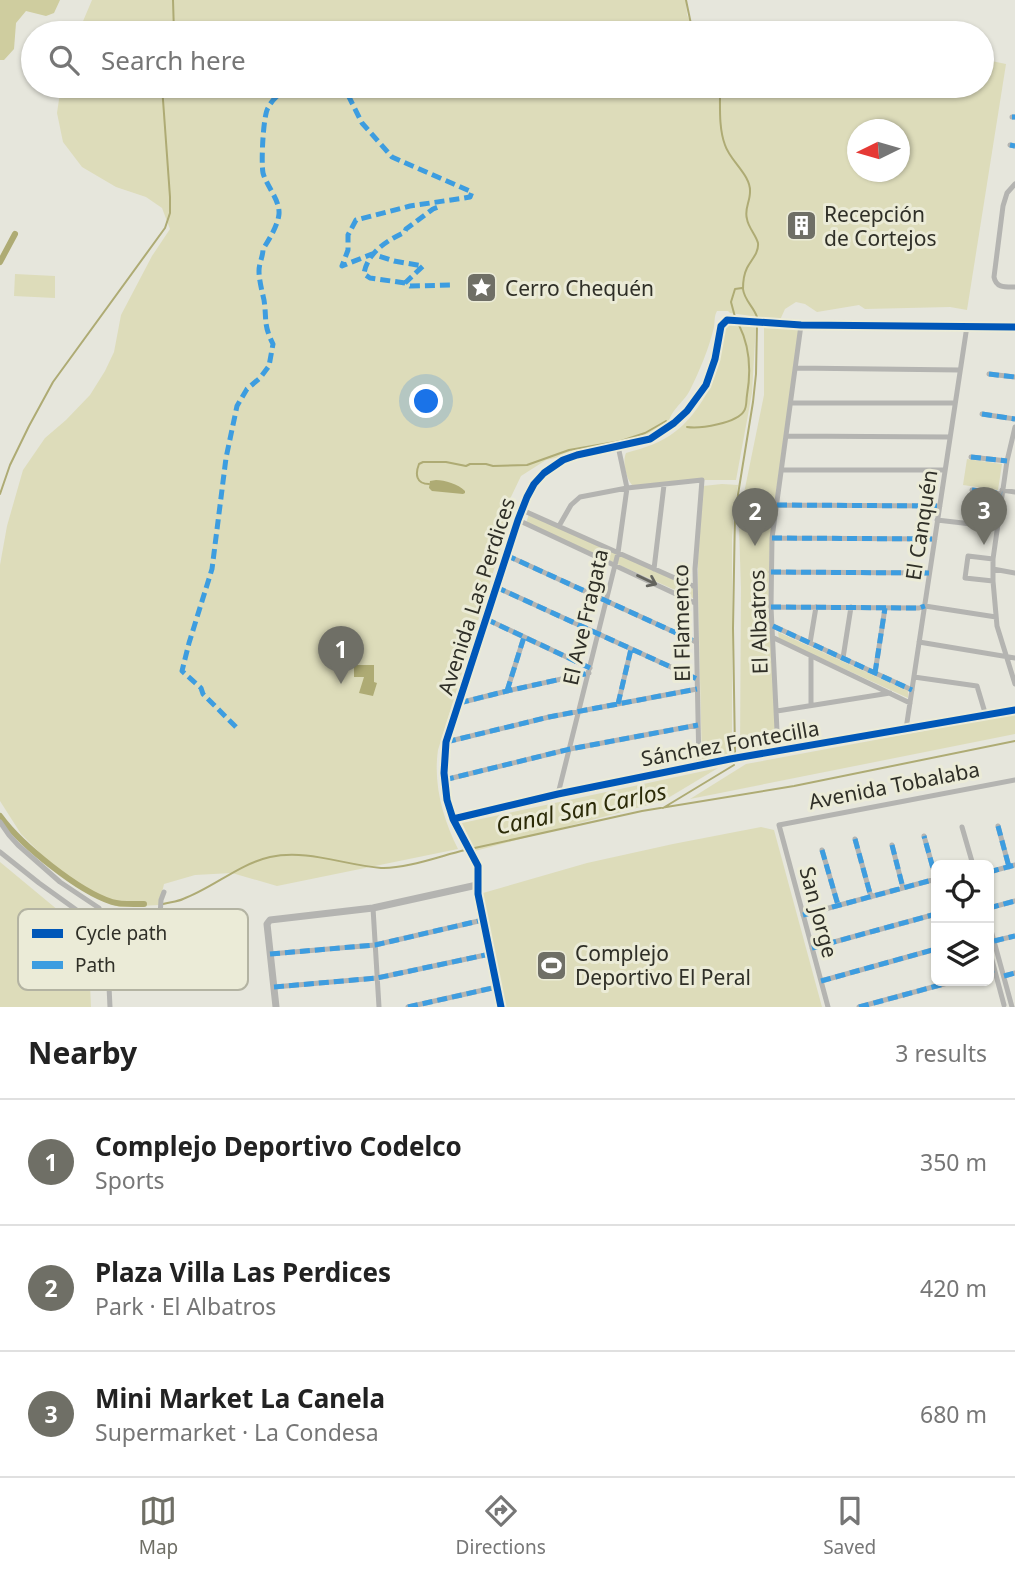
<!DOCTYPE html>
<meta charset="utf-8">
<style>
body{margin:0;font-family:"Noto Sans",sans-serif;background:#f2f2f2;color:#222}
.controls{position:absolute;right:21px;bottom:21px;display:grid;overflow:hidden;border-radius:10px;box-shadow:0 2px 5px #0004}
.controls button{width:63px;height:63px;display:grid;place-items:center;padding:0;border:0;border-bottom:2px solid #e0e0e0;background:#fff;color:#222;font:35px sans-serif}
.compass{position:absolute;left:847px;top:119px;width:63px;height:63px;border-radius:50%;background:#fff;box-shadow:0 2px 5px #0004;rotate:265deg}
.you{position:absolute;left:427px;top:402px;width:24px;height:24px;margin:-18px;border:5px solid #fff;border-radius:50%;background:#1a73e8;box-shadow:0 0 0 10px #1a73e833}
.badge{display:grid;place-items:center;width:46px;height:46px;border-radius:50%;background:#6f6f66;color:#fff;font-size:23px;font-weight:700}
.pin{position:absolute;translate:-50% -58px;filter:drop-shadow(0 2px 4px #0008)}
.pin::after{content:'';position:absolute;top:37px;width:24px;height:21px;background:inherit;clip-path:polygon(0 0,100% 0,50% 100%)}
.list{margin:0;padding:0;list-style:none}
h2{display:flex;justify-content:space-between;align-items:center;height:91px;margin:0;padding:0 28px;font-size:30px}
h2 small{font-size:23px;font-weight:400;color:#767676}
.list li{display:grid;grid-template-columns:46px 1fr auto;gap:21px;align-items:center;box-sizing:border-box;height:126px;padding:0 28px;border-top:2px solid #e0e0e0}
.list b{display:block;font-size:26px;white-space:nowrap}
.list p{margin:0;font-size:23px;white-space:nowrap;color:#767676}
.list em{font-size:23px;font-style:normal;color:#767676}
.icon{flex:none;width:38px;height:38px;fill:none;stroke:currentColor;stroke-width:2;stroke-linecap:round;stroke-linejoin:round}
.map{position:relative;flex:none;width:1015px;height:1007px;overflow:hidden}
.search{position:absolute;background:#fff;box-shadow:0 2px 5px #0004;left:21px;right:21px;top:21px;height:77px;display:flex;align-items:center;gap:18px;box-sizing:border-box;padding:0 24px;border-radius:38px;color:#767676;font-size:26px}
.sheet{height:469px;background:#fff}
nav{display:flex;justify-content:space-around;align-items:center;box-sizing:border-box;height:98px;border-top:2px solid #e0e0e0;background:#fff;font-size:19px;color:#767676}
nav a{display:grid;justify-items:center;gap:4px}
nav .on{color:#6f6f66}
.map>svg:first-child{display:block}
</style>
<div class="map">
<svg width="1015" height="1007" viewBox="0 0 1015 1007">
<rect width="100%" height="100%" fill="#e6e6dc"/>
<path fill="#dddcba" fill-rule="evenodd" d="M92,0H686L687,15L692,25L705,24L782,33H78Z
M982,59L1006,64L967,310L950,307L865,309L859,305L817,312L805,304L796,302L785,309L780,320L730,313L728,311H717C714,316 715,321 714,327C709,348 700,370 690,390C683,404 669,410 668,427L647,437L546,460L521,476L510,499V518L438,750C433,784 443,819 458,849L277,886L232,873L195,875L164,884L159,905L119,907L96,898L70,883L21,834L0,801V565L7,526L23,470L45,438L66,420L90,395L105,371L114,352L121,315L152,256L170,229L162,208L146,197L116,187L82,167L63,142L57,113L61,86H982ZM858,130H900V172H858Z
M15,274L55,276V298L14,296Z
M726,323L756,324L752,393L736,480H702L634,487C626,480 622,462 626,453C644,448 661,443 676,431C695,417 715,384 719,361C722,349 720,335 726,323Z
M764,328L799,329L771,529L769,563L777,749L740,755L741,588L739,528L742,503L764,395Z
M967,459L1002,464L998,490L963,485Z
M722,484L738,485L734,510L732,539V755L731,757L702,763L698,592V559L703,486Z
M529,514L694,588L695,599L526,523Z
M778,632L908,691V698L779,639Z
M1015,714V734L690,799L746,764Z
M718,768L663,801L475,851L462,823Z
M761,827L774,830L822,1007H505L486,922L483,893L587,863L673,844Z
M0,862L88,935L91,1007H0Z"/>
<path fill="#cfcd9f" d="M0,0H60L54,13L46,16L26,11L16,23L14,49L4,60H0Z"/>
<path fill="#aeab74" d="M436,480C445,480 458,484 465,491V493L463,494L432,491L429,488L430,481Z
M354,665H374V682L377,683L373,696L359,693L364,677H354Z"/>
<g fill="none" stroke-linecap="round" stroke-linejoin="round">
<path stroke="#aeab74" stroke-width="2" d="M173,0L174,33
M686,0L692,29L694,33
M718,86L720,92C720,109 719,129 725,145C730,161 751,175 750,192C750,202 744,209 747,219C748,227 756,235 758,243C759,253 751,260 747,268C744,274 743,282 743,289C744,300 754,307 757,317
M735,317L731,302L735,289L742,288
M687,427C700,429 737,423 744,411C747,407 746,401 747,395C751,372 750,347 739,325
M429,484C416,484 415,474 419,464L423,462H446L466,466L470,464H486L493,466L527,465L569,450L621,441L645,433L666,421
M0,494L10,465L29,426L53,382L165,228L170,213V197L162,86
M735,752L733,628L735,513L753,402L756,374L757,325
M663,808L734,765
M470,849L642,811L794,786L1015,741
M163,904C169,902 177,902 183,899C213,888 239,864 270,857C307,849 344,865 381,868C406,869 440,856 465,850"/>
<path stroke="#aeab74" stroke-width="6" d="M0,262L15,234
M0,816C21,845 78,891 112,902C122,905 134,904 144,904"/>
<path stroke="#b4b4b1" stroke-width="5" d="M1012,117H1015
M1010,145L1015,146
M1015,184L1007,193L1003,206L994,277C996,288 1005,287 1015,287
M795,368L960,370
M989,374L1015,377
M791,403H955
M982,414L1015,419
M1015,427L1007,461L993,559V581L997,626L1015,684
M786,436L950,437
M971,457L1007,461
M782,470H945
M972,490L1002,494
M1002,490L1015,492
M777,505L940,506
M522,510L695,587
M518,520L695,603
M937,520L997,527
M559,526L571,505L580,497L627,488L702,480L695,569L699,766
M772,538L935,539
M506,555L696,642
M654,569L664,485
M993,569L1015,573
M771,572L929,573
M993,581L965,578L968,556L993,559
M496,587L697,679
M771,607L919,608L925,606L996,617
M486,619L590,668
M773,626L912,690
M774,638L910,703
M919,642L1015,658
M810,643L816,607
M843,658L851,607
M875,673L885,608
M914,677L977,686L986,716
M507,691L524,637
M459,703L507,691L589,673
M618,704L631,649
M811,705V656
M777,711L890,693
M906,729L967,326
M446,742L549,717L697,689
M778,751L771,607L772,538L801,325
M444,780L570,749L698,725
M558,794L618,553L627,488L618,446
M0,822L9,835L18,845L60,882L99,908L106,924L110,1007
M998,826L1009,867
M962,827L973,865
M855,839L871,897
M892,845L903,888
M822,850L838,905
M0,852L39,883L96,924L160,916L161,900L164,892
M989,872L1015,865
M373,908L379,1007
M989,908L1015,901
M803,915L936,879L924,836
M989,923L1012,1007
M994,941L1015,936
M812,948L936,914
M989,949L1004,1005
M270,954L375,945L483,920
M1004,976L1015,973
M821,981L936,949
M274,987L377,978L490,954
M408,1007L497,987
M828,1007L779,825L1015,780
M859,1007L955,981"/>
<path stroke="#b4b4b1" stroke-width="7" d="M453,819L558,794L730,759L1015,710
M276,1007L267,924L270,920L373,908L477,885
M501,1007L478,894V866L453,819L447,800L444,773L446,742L518,520L527,497L534,484L544,473L563,460L577,455L650,439L674,423L687,411L706,385L715,359L721,326L727,320L801,325L1015,327"/>
<path stroke="#3d9de0" stroke-width="5" stroke-dasharray="10 5" stroke-linecap="butt" d="M337,86L346,91L362,123L392,157L472,192L470,197L464,198L410,206L356,220L348,235V250L342,266L372,254L394,261L423,266L405,283L410,286L451,285
M1012,117H1015
M1010,145L1015,146
M405,283L370,278L364,274C367,253 386,241 405,232L406,229L433,209L441,206
M989,374L1015,377
M982,414L1015,419
M971,457L1007,461
M972,490L1002,494
M777,505L940,506
M772,538L935,539
M506,555L696,642
M771,572L929,573
M496,587L697,679
M771,607L919,608L925,606
M486,619L590,668
M773,626L912,690
M875,673L885,608
M507,691L524,637
M459,703L507,691L589,673
M618,704L631,649
M236,727L203,694L201,688L182,671L189,643L212,569L226,458L237,406L247,389L260,378L269,366L273,344C263,324 267,320 264,300C262,291 259,280 259,271C259,263 263,257 263,249C269,240 278,225 279,214C280,200 267,187 263,173C261,163 263,116 268,108C272,99 283,90 292,86
M446,742L549,717L697,689
M444,780L570,749L698,725
M998,826L1009,867
M855,839L871,897
M892,845L903,888
M822,850L838,905
M989,872L1015,865
M989,908L1015,901
M803,915L936,879L924,836
M994,941L1015,936
M812,948L936,914
M270,954L375,945L483,920
M989,971L994,970
M1004,976L1015,973
M821,981L936,949
M274,987L377,978L490,954
M408,1007L497,987
M859,1007L955,981"/>
<defs>
<path id="cycleway" d="M453,819L558,794L730,759L1015,710
M501,1007L478,894V866L453,819L447,800L444,773L446,742L518,520L527,497L534,484L544,473L563,460L577,455L650,439L674,423L687,411L706,385L715,359L721,326L727,320L801,325L1015,327"/>
</defs>
<use href="#cycleway" stroke="#ebebd7" stroke-width="11"/>
<use href="#cycleway" stroke="#0057b8" stroke-width="7"/>
</g>
<defs><path id="oneway-shaft" d="M-6 0H5M1.5-3L5.5 0L1.5 3" fill="none" stroke-width="1.6" stroke-linecap="round" stroke-linejoin="round" transform="scale(1.75)"/></defs>
<use stroke="#64645e" href="#oneway-shaft" transform="translate(647 580) rotate(25)"/>
<defs>
<symbol id="building-square" viewBox="-11 -11 22 22"><rect x="-9" y="-9" width="18" height="18" rx="4" fill="#6f6f66" stroke="#ebebd7"/><path d="M-4-6H4V6H1V3H-1V6H-4ZM-2.5-4.3h1.7v1.8h-1.7ZM.8-4.3h1.7v1.8H.8ZM-2.5-1h1.7V.8h-1.7ZM.8-1h1.7V.8H.8Z" fill="#fff"/></symbol>
<symbol id="sight-square" viewBox="-11 -11 22 22"><rect x="-9" y="-9" width="18" height="18" rx="4" fill="#6f6f66" stroke="#ebebd7"/><path d="M0-6L1.8-2.2L6-1.7L2.9 1.2L3.7 5.4L0 3.3L-3.7 5.4L-2.9 1.2L-6-1.7L-1.8-2.2Z" fill="#fff"/></symbol>
<symbol id="stadium-square" viewBox="-11 -11 22 22"><rect x="-9" y="-9" width="18" height="18" rx="4" fill="#6f6f66" stroke="#ebebd7"/><path d="M0-5a6.5 5 0 1 0 0 10a6.5 5 0 1 0 0-10ZM-3.5-1.8h7v3.6h-7Z" fill="#fff"/></symbol>
</defs>
<g fill-rule="evenodd">
<use href="#building-square" x="784" y="208" width="35" height="35"/>
<use href="#sight-square" x="464" y="270" width="35" height="35"/>
<use href="#stadium-square" x="534" y="948" width="35" height="35"/>
</g>
<g text-anchor="middle" dominant-baseline="central" stroke-width="6" stroke-linejoin="round" paint-order="stroke">
<g font-size="21" fill="#2f2f27" stroke="#ebebd7" text-anchor="start">
<text x="824" y="214">Recepción<tspan x="824" dy="24">de Cortejos</tspan></text>
<text x="505" y="288">Cerro Chequén</text>
<text x="575" y="953">Complejo<tspan x="575" dy="24">Deportivo El Peral</tspan></text>
</g>
<g font-size="21" fill="#2f2f27" stroke="#ebebd7">
<text transform="translate(921 525) rotate(-81)">El Canquén</text>
<text transform="translate(476 596) rotate(-72)">Avenida Las Perdices</text>
<text transform="translate(585 617) rotate(-77)">El Ave Fragata</text>
<text transform="translate(758 622) rotate(-92)">El Albatros</text>
<text transform="translate(681 623) rotate(-91)">El Flamenco</text>
<text transform="translate(730 743) rotate(-10)">Sánchez Fontecilla</text>
<text transform="translate(894 785) rotate(-11)">Avenida Tobalaba</text>
<text transform="translate(819 912) rotate(75)">San Jorge</text>
</g>
<g font-size="23" font-style="italic" fill="#2c2b08" stroke="#ebebd7">
<text transform="translate(581 808) rotate(-12)">Canal San Carlos</text>
</g>
</g>
<rect x="18" y="909" width="230" height="81" rx="10" fill="#ebebd7" stroke="#b3b3a2" stroke-width="2"/>
<rect x="32" y="929" width="31" height="9" fill="#0057b8"/>
<rect x="32" y="961" width="31" height="8" fill="#3d9de0"/>
<g font-size="19" fill="#2f2f27">
<text x="75" y="940">Cycle path</text>
<text x="75" y="972">Path</text>
</g>
</svg>
<div class="controls">
<button><svg class="icon" aria-label="locate" viewBox="0 0 24 24"><circle cx="12" cy="12" r="6"/><path d="M12 2v4M12 18v4M2 12h4M18 12h4"/></svg></button>
<button><svg class="icon" aria-label="layers" viewBox="0 0 24 24"><path d="M12 4l9 5-9 5-9-5zM3 14l9 5 9-5"/></svg></button>
</div>
<svg class="compass" viewBox="-18 -18 36 36"><path d="M0-13l5 13h-10z" fill="#e53935"/><path d="M0 13l5-13h-10z" fill="#767676"/></svg>
<div class="you"></div>
<div class="pin badge" style="left:341px;top:684px">1</div>
<div class="pin badge" style="left:755px;top:546px">2</div>
<div class="pin badge" style="left:984px;top:545px">3</div>
<div class="search"><svg class="icon" aria-label="search" viewBox="0 0 24 24"><circle cx="10" cy="10" r="6"/><path d="M15 15l6 6"/></svg>Search here</div>
</div>
<section class="sheet">
<h2>Nearby<small>3 results</small></h2>
<ul class="list">
<li><span class="badge">1</span><div><b>Complejo Deportivo Codelco</b><p>Sports</p></div><em>350 m</em></li>
<li><span class="badge">2</span><div><b>Plaza Villa Las Perdices</b><p>Park · El Albatros</p></div><em>420 m</em></li>
<li><span class="badge">3</span><div><b>Mini Market La Canela</b><p>Supermarket · La Condesa</p></div><em>680 m</em></li>
</ul>
</section>
<nav>
<a class="on"><svg class="icon" aria-label="map" viewBox="0 0 24 24"><path d="M3 6l6-2 6 2 6-2v14l-6 2-6-2-6 2zM9 4v14M15 6v14"/></svg>Map</a>
<a><svg class="icon" aria-label="directions" viewBox="0 0 24 24"><path d="M12 3l9 9-9 9-9-9zM9 14v-3h6M13 9l2 2-2 2"/></svg>Directions</a>
<a><svg class="icon" aria-label="saved" viewBox="0 0 24 24"><path d="M7 4h10v16l-5-4-5 4z"/></svg>Saved</a>
</nav>
